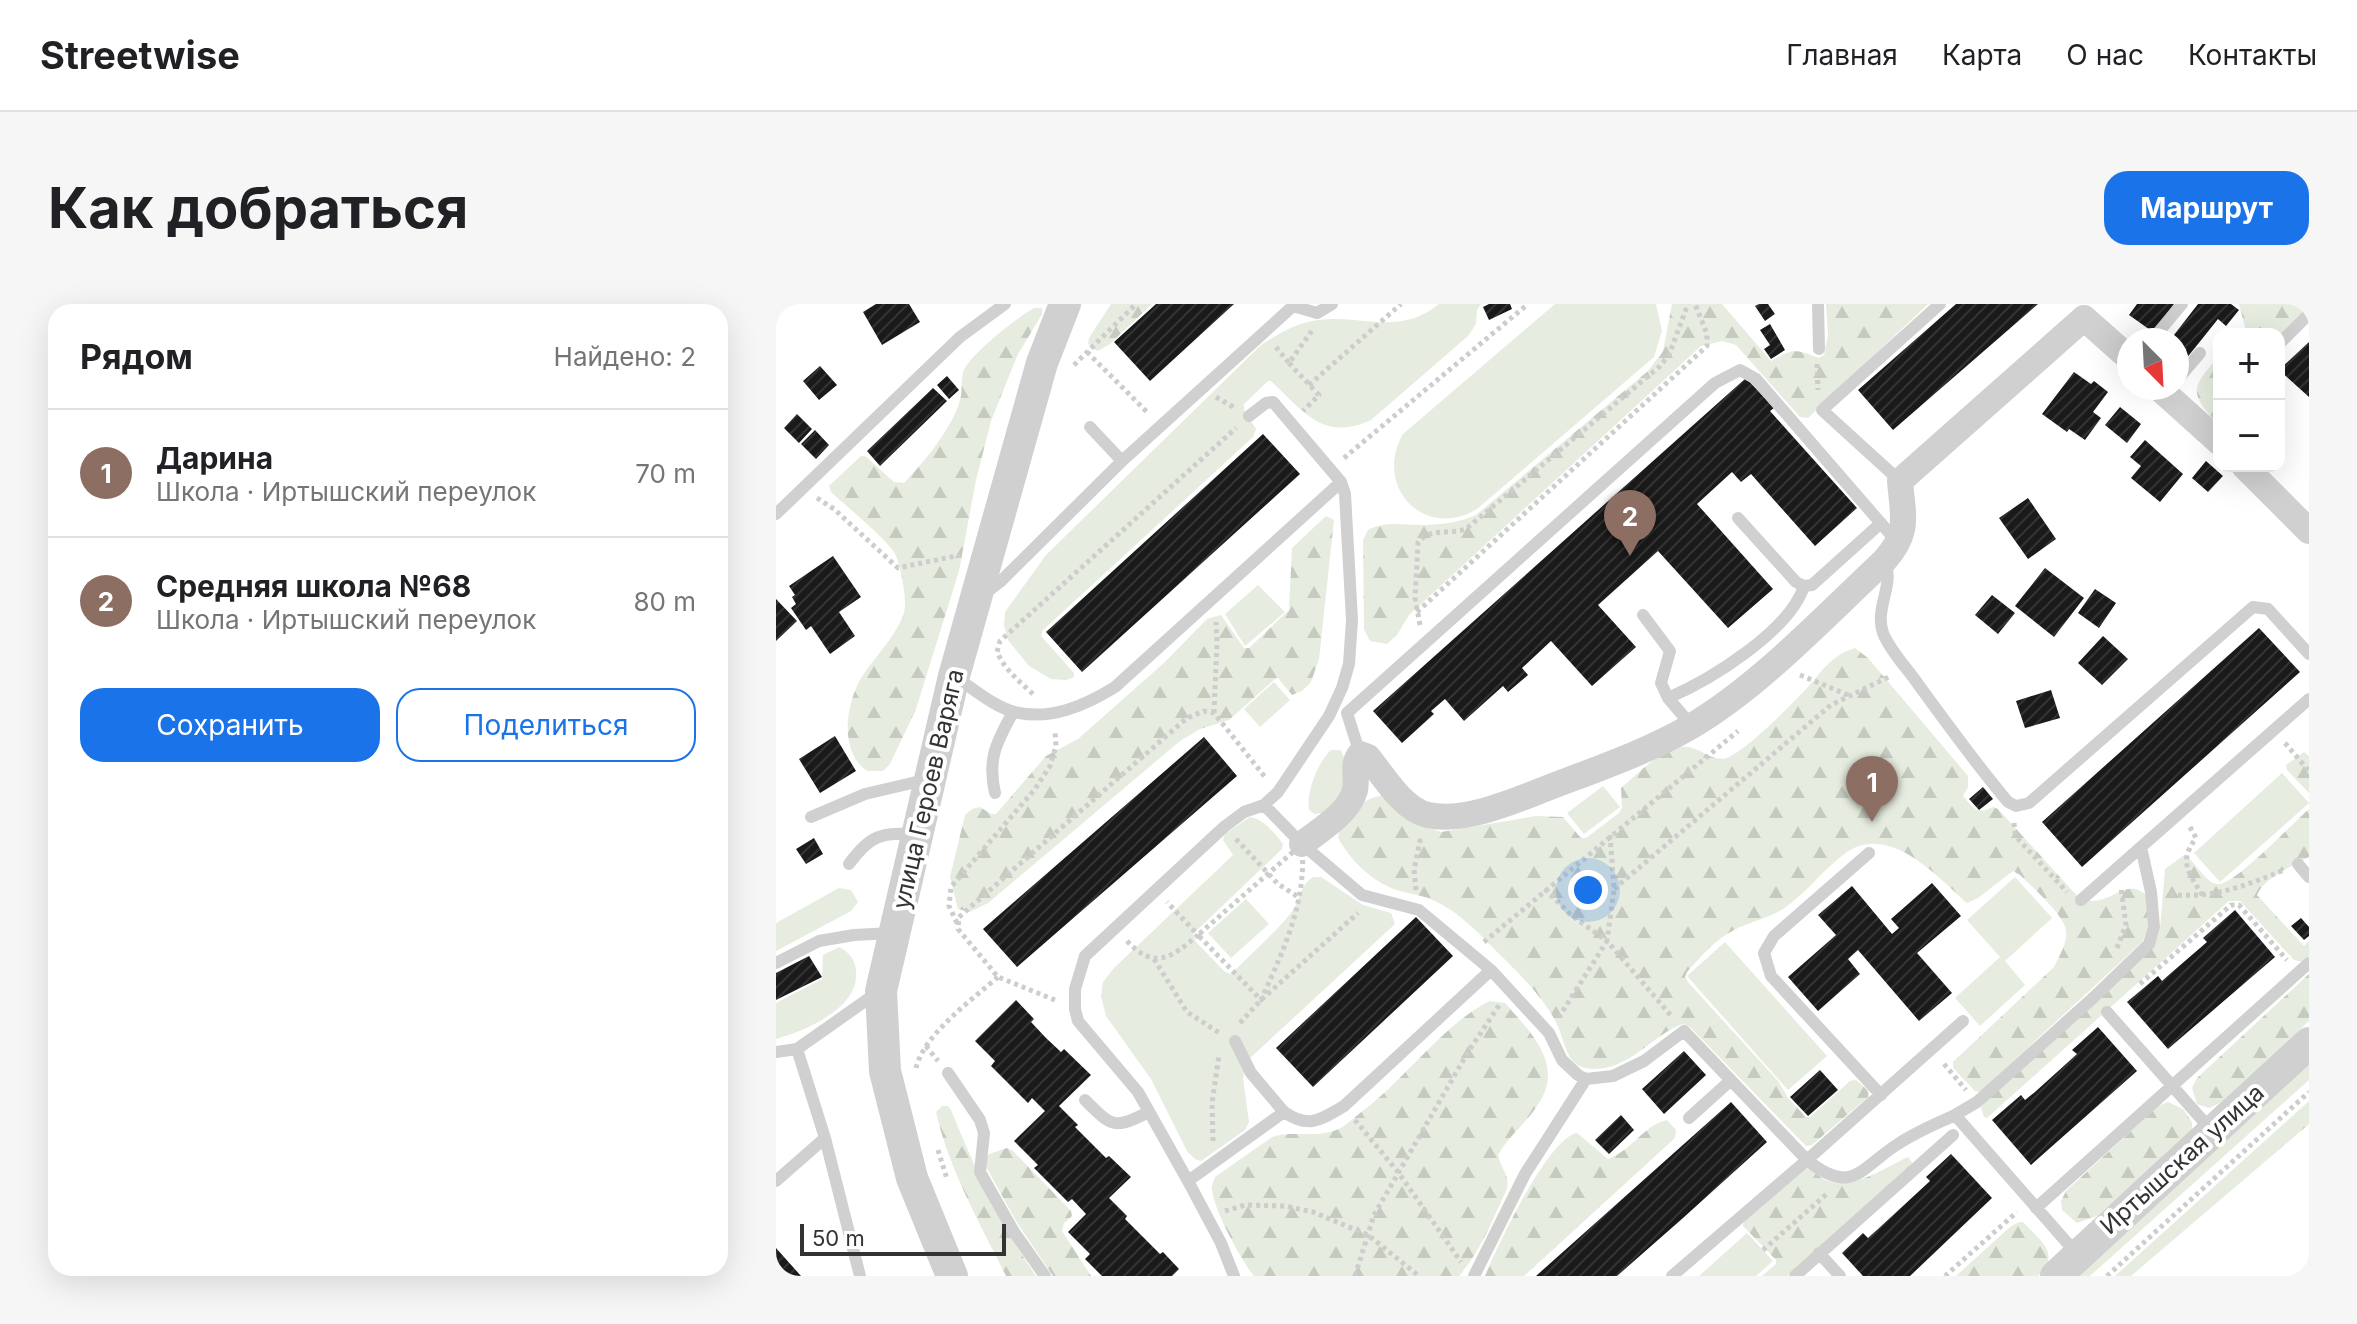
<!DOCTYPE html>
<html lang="ru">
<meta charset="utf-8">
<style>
body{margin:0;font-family:Inter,sans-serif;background:#f6f6f6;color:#202124}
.controls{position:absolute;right:24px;top:24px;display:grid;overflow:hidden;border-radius:16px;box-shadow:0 8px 32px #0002}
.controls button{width:72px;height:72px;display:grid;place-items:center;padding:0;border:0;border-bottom:2px solid #e0e0e0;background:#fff;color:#202124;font:40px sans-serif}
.compass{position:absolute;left:1341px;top:24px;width:72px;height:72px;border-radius:50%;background:#fff;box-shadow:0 8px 32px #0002;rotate:156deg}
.scale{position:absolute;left:24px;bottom:20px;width:206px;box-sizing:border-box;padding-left:8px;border:4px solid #333;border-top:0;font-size:22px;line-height:28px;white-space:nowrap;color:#333;-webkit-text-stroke:6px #fff;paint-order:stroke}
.you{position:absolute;left:812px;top:586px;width:28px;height:28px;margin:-20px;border:6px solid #fff;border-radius:50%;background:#1a73e8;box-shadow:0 0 0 12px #1a73e833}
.badge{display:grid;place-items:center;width:52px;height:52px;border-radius:50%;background:#1a73e8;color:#fff;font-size:26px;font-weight:700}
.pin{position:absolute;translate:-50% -66px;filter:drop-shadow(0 2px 4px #0008)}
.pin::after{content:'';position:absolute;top:42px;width:28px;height:24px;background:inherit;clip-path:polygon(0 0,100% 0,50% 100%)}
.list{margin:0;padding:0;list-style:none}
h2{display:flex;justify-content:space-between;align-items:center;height:104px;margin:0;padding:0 32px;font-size:34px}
h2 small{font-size:26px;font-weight:400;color:#757577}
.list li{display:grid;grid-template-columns:52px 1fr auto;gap:24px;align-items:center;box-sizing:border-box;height:128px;padding:0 32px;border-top:2px solid #e0e0e0}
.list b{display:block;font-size:30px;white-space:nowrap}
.list p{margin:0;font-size:26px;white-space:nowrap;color:#757577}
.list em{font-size:26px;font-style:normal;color:#757577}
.actions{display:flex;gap:16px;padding:24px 32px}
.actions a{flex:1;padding:18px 0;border:2px solid #1a73e8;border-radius:24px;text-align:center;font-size:28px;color:#1a73e8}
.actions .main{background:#1a73e8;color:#fff}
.map{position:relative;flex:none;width:1533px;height:972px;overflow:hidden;border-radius:24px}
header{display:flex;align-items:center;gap:48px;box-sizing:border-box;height:112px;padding:0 40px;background:#fff;border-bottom:2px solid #e0e0e0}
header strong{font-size:38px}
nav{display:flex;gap:44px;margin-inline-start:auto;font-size:28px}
.intro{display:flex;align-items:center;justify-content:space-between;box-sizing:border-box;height:192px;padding:0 48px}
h1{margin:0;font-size:56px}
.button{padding:20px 36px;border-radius:24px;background:#1a73e8;color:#fff;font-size:28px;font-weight:700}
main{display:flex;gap:48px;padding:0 48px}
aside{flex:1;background:#fff;border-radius:24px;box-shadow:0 8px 32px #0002}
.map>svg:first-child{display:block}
</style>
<header>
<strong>Streetwise</strong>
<nav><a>Главная</a><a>Карта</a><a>О нас</a><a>Контакты</a></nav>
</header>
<div class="intro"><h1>Как добраться</h1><a class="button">Маршрут</a></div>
<main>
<aside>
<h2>Рядом<small>Найдено: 2</small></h2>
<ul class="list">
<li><span class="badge" style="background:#8d6e63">1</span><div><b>Дарина</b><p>Школа · Иртышский переулок</p></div><em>70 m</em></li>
<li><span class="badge" style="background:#8d6e63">2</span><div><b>Средняя школа №68</b><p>Школа · Иртышский переулок</p></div><em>80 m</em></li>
</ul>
<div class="actions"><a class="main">Сохранить</a><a>Поделиться</a></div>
</aside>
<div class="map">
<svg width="1533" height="972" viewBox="0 0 1533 972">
<defs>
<pattern id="forest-firs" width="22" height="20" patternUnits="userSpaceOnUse" patternTransform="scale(2)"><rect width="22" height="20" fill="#e6ecdf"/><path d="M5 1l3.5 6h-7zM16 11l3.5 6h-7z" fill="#c6cbc0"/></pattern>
<pattern id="building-hatch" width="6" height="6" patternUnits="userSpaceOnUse" patternTransform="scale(2)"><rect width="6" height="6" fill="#1a1a1a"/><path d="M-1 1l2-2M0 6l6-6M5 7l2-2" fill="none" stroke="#333"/></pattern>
</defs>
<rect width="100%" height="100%" fill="#fff"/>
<path fill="#e6ecdf" d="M663,0H705L701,6L700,20L692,32L595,116C547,138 528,108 495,77H492L468,100V106L480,125L477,133L267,326L265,332L298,369V373L290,376L275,375L253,362L232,336L228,321L229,308L270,251L485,41C504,29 520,19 542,16C586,10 622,33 663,0Z
M779,0H880L886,27L878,53L701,205C648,237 597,182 627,130Z
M482,281L509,308L469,342L449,310Z
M498,378L514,396L484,423L468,405Z
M555,446H564C580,469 563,493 547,509L539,510L533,506C530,488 542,458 555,446Z
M1506,469L1533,499L1444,578L1418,549Z
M827,482L844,503L808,530L791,509Z
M474,513C487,515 499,529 507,540L506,545L417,630L420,638L449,668L455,670C475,650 497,631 514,610C525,597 522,583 537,573H545L587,601L615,609L619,620L473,755L467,774L473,818L469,826L425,857L419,855L411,847L375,775L330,712L325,692L327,678L338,664L457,551L447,536L449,530Z
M1239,573L1276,614L1229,657L1249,681L1204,722L1179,694L1224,653L1191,616Z
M63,584L75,586L82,598L75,607L0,647V619Z
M470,595L493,620L455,654L432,629Z
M949,638L1051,752L1012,786L911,672Z
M63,643C73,648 79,655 80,667C84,704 29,727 0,735V699L46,675L47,651Z
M971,929L997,957L980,972H923Z"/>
<path fill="url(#forest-firs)" d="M335,0H376L334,40L322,47L312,40L313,34Z
M896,0H946L995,57C1018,44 1019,45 1043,54L1048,51L1052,31L1050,0H1152L1032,114L1024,113L960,41L946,37L925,42L633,311L620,332L611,340L594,337L588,325L587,236L592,226C610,217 624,221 643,221C663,221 682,219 700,211L872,67L887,47Z
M1463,0H1533V5L1503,35V30H1463L1469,23Z
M258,4H266V10L241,52L215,117L200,176L183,267L140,405L114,460L107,467H91C62,447 70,397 87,371C99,353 127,324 129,303C130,291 124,257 118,248C105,230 72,204 55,188L53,182L85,152H89L118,178L128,179C148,158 176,125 184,96C187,87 184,75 188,66C195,50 243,12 258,4Z
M1443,52V121C1411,88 1416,83 1443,52Z
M550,212L558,216L543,355L535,378L526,387L516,391L502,374L499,375L453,416L424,425L404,437L212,599L194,608L182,605L174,573L189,511L196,505L204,503L215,510H220L270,452L302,435L389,358L431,315L445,311L468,344H473L513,306L516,244Z
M1079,344L1092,354L1192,472V483L1187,492C1198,505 1201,511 1217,503L1222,505L1303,594C1308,595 1312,597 1316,597C1337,597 1351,574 1370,591L1372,622L1367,637L1204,788L1199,787L1177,764V758L1278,663C1283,653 1292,638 1290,626C1288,611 1255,582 1244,571L1237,567L1202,594L1191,599C1162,573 1114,519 1071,548C1048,564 1031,589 1007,605C989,616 968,619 951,630C936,639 923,655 911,668L909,673L912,678L1002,777L1012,794L1030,813H1034L1074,777L1080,776L1093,787L1092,793L1036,841L1030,842L914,723L907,720C876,730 849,772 809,764C790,760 788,735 781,720C768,694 743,669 722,649C705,631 684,609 661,598C647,590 629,590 615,584C592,574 574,555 562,534C565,515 587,492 607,492L638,519L665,528L760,512L787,513L805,534H810L843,509L846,504L845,484C862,470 883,446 906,443C923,440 936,461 953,453C975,442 1014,402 1032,383C1047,366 1056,351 1079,344Z
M1528,448L1533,452V489L1511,466L1510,461Z
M1533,505V553C1516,562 1489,573 1481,591L1528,642L1533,637V652L1526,658L1518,656L1464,597H1453L1211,814L1208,813L1205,804L1212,793L1379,640L1384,625L1389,565L1408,551C1420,557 1428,578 1441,580C1456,584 1519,517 1533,505Z
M1533,670V717L1444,799L1433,804L1421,800L1416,784L1421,774Z
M714,697L729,699C755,729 790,761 761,802C750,819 732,833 722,851C724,864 734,870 731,885C717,914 705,947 683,972H478C465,956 438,906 436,886C435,882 438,877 439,873L496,833C516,826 540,835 563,825C572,820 580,812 588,806C628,776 671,717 714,697Z
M1533,759V776L1314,972H1296Z
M1533,797V820L1355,972H1339Z
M1392,798L1407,805L1416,818V827L1321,912L1301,919L1286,906L1285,897L1290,887L1382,802Z
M166,802H172L175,806C199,865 224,920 260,972H230C204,919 173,866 160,808Z
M891,816L900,826L899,834L748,972H709C721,943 772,834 801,829L832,855C855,847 868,821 891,816Z
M231,844L237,847L295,907L296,912L288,919L286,927L315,972H277L240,917L208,859L213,850Z
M1132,853L1137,860L1011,972H986L1000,960V956L967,922L968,916L1030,864C1038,866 1044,874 1052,877C1080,885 1108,864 1132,853Z
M1243,918H1247C1264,937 1286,949 1262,972H1180L1234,923Z"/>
<path fill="url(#building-hatch)" d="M100,0H133L144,18L106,41L87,8Z
M380,0H458L374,77L338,38Z
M713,0H734L736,5L713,16L707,3Z
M983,0H992L999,10L989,17L979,2Z
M1180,0H1262L1117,126L1082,86Z
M1361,0H1398L1377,28L1353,11Z
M1422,0H1455L1463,6L1450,22L1442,15L1406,60L1401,56V36H1394Z
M994,20L1009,46L995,55L988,45L994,41L984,26Z
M1533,38V93L1503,66Z
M44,62L61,81L43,96L27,77Z
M1298,68L1315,80L1318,77L1332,88L1317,108L1325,114L1309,136L1293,125L1291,128L1266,110Z
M171,72L183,86L173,95L161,81Z
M970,74L998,104L994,107L1081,204L1039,242L975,170L965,178L956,168L921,200L997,285L952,324L882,247L822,301L860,343L816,382L775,337L746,364L752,371L732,388L727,382L688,417L669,395L655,407L658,410L626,439L597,407Z
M157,84L171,97L104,162L91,147Z
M1344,103L1365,120L1351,139L1329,121Z
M21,110L36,125L23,139L8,124Z
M39,126L53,141L40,155L25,140Z
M487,130L524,170L306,368L270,328Z
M1369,136L1407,170L1384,198L1355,174L1365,162L1354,153Z
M1430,157L1447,172L1432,188L1416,174Z
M1252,194L1280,235L1252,255L1223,214Z
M57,252L85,293L63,308L79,332L54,350L35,322L30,326L15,304L20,300L16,293L19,291L13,282Z
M1269,264L1308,294L1278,333L1239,302Z
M1319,285L1340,299L1323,324L1302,309Z
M1216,291L1239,309L1222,330L1199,311Z
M0,295L21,317L0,337Z
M1483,324L1524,368L1306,563L1266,518Z
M1327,332L1352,355L1326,381L1302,359Z
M1275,386L1284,414L1249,424L1240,397Z
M59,432L80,467L44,489L23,455Z
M428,433L461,472L241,663L207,625Z
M1207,483L1217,495L1203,506L1193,495Z
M38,534L47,550L30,560L20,545Z
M1156,579L1185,612L1141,649L1176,689L1143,717L1082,646L1072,655L1084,670L1042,707L1012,673L1060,631L1042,611L1076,582L1116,630L1123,624L1115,615Z
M1459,606L1499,653L1392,745L1351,698L1382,672L1386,677L1395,669L1431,638L1427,634Z
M640,613L677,652L537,783L500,744Z
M1525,614L1533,623V632L1528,636L1515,622Z
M33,652L46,673L0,696V669Z
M240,696L258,715L255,718L270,734L285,748L288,745L315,771L283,802L302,821L299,823L330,854L333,852L355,873L333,894L351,912L349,915L384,950L387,948L403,965L396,972H326L309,955L314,950L292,928L310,910L296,895L292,898L258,864L262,861L238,837L269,807L256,794L252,799L215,762L219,757L199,737Z
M1322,723L1361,767L1255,861L1216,816L1245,791L1249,796L1259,788L1301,750L1296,746Z
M908,747L930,771L888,810L866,785Z
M1044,766L1062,786L1032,812L1014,793Z
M955,798L991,838L907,914L841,972H760Z
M845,811L858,826L833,850L819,836Z
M1175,850L1216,894L1134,972H1087L1066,949L1087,929L1092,934L1102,925L1154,877L1150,873Z
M0,944L25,972H0Z"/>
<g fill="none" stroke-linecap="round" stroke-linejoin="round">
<path stroke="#cdcdcd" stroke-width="5" stroke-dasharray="4 4" stroke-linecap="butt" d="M500,43L513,59L537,25
M311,48L372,109
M513,59L543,91L527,107
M1041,60L1042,86
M298,61L360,0
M533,81L625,0
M440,93L459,104
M568,154L752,0
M41,194L58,205L122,264L184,251
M641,308L931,42V30L919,0
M644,321L639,294L642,239C653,223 673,231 690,225L883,63L893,51L912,0
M1024,371L1072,391
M257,390C243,377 229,366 221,348L224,337L460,124
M438,409L441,339L440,318
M1509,439L1533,467
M1238,519L1239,529L1243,536L1291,588
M1414,523L1420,534C1402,558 1413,569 1427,592
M834,531L838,585L831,637L897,714
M460,535L502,580L524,594
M526,540C531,598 508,645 485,696L422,631Z
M769,585L795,611L831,637L783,713
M838,585L1055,401L1115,372
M640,586L638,566L645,532
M1394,590C1435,596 1471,581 1508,566
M181,619L173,602L175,583L259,485L274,462L280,442L279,427
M351,637C379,667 396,653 422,631L391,598
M708,638L962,427
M1341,644L1350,621L1345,584
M378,655L411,708L445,730
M1364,680L1455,601H1463L1511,656
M279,696L222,673L182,625L183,613L411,414L428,407L438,409L489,473
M464,719L485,696L582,609
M150,742L162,757
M1168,760L1190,786
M140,764C148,730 197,695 222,673
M579,816L622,868L685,958
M437,837L436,799L443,751
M162,846L171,875
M449,907L469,901L509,902L537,908L592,931L643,972
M987,946L1053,888
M579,972L598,911L692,748L724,700
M1169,972L1241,908
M1331,972L1533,788"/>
<path stroke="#d0d0d0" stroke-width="12" d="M1042,0L1043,45
M1376,36L1406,0
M1503,40L1533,10
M1401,76L1424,49
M314,123L346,157
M1124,177L1046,106L1164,0
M0,210L184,33L229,0
M962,214L1020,278L1028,282L1036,281L1105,219
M1108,257C1120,280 1098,303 1107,329C1114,347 1131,364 1142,380C1171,420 1200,460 1232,498L1240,502L1253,499L1477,303L1492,305L1533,350
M207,291L225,277L346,157L517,2L541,9L556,0
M867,311L894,347L885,379L892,394L916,422
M179,373C197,384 218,403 239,408C275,417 310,401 339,383L565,178
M892,394C934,376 1014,327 1028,282
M584,450L571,409L939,79L964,66L980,75L1122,239
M219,489C211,454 221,438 237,408
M488,501L526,540L586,591L643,606L715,666L773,729L786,756L802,771L810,775L837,772L868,757L908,727L1031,856L1187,717
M35,513L89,490L149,476
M1093,549L998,632L988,649L995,672L1105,791
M73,560C95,530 105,529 140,530
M1522,560L1533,573
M1305,596L1365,543
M0,659L43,637L78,631L117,629
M1331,708L1436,827
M459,737L475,769L508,808
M0,748L21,745
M172,769L204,816L208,829L204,868L238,928L269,972
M309,796C337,824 338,825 373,808
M913,814L955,776
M0,877L49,834
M412,877L362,788L302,717L299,705V685L309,652L448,523L468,508L488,501L502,488L553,412L566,384L573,360L576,316L569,190L565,178L497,98L490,99L473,112
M1260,904L1533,659
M1043,949L1064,972
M1301,950L1179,811L1201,798L1317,694L1373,640L1378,623L1375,588L1365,543L1533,395
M84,972L49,834L21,745L102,688
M458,972L445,939L412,877L508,808C533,825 544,816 568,802L715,666
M698,972L749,870L810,775
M896,972L1031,856C1077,893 1085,863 1122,840C1140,828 1160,820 1179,811
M1019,972L1177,831"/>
<path stroke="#d0d0d0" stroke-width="26" d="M1383,84L1443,138
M1468,162L1533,227
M526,540C544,526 572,510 579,486C582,473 575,462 584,450L592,453C607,471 626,505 652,511C687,519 736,498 769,485C818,466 869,449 914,423C983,383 1050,311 1108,257C1134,228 1127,213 1124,177L1308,14L1353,54"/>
<path stroke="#d0d0d0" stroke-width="32" d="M176,972L136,874L109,767L105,687L178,372L266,59L289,0
M1280,972L1533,739"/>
</g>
<g text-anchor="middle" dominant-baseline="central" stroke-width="8" stroke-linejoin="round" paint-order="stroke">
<g font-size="24" fill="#333" stroke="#fff">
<text transform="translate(152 485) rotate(-77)">улица Героев Варяга</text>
<text transform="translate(1406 855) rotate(-42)">Иртышская улица</text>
</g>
</g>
</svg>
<div class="controls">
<button>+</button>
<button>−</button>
</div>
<svg class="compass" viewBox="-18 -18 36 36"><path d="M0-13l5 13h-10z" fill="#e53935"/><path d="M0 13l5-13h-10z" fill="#757577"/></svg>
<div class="scale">50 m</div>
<div class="you"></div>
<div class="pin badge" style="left:1096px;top:518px;background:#8d6e63">1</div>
<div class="pin badge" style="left:854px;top:252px;background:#8d6e63">2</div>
</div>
</main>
